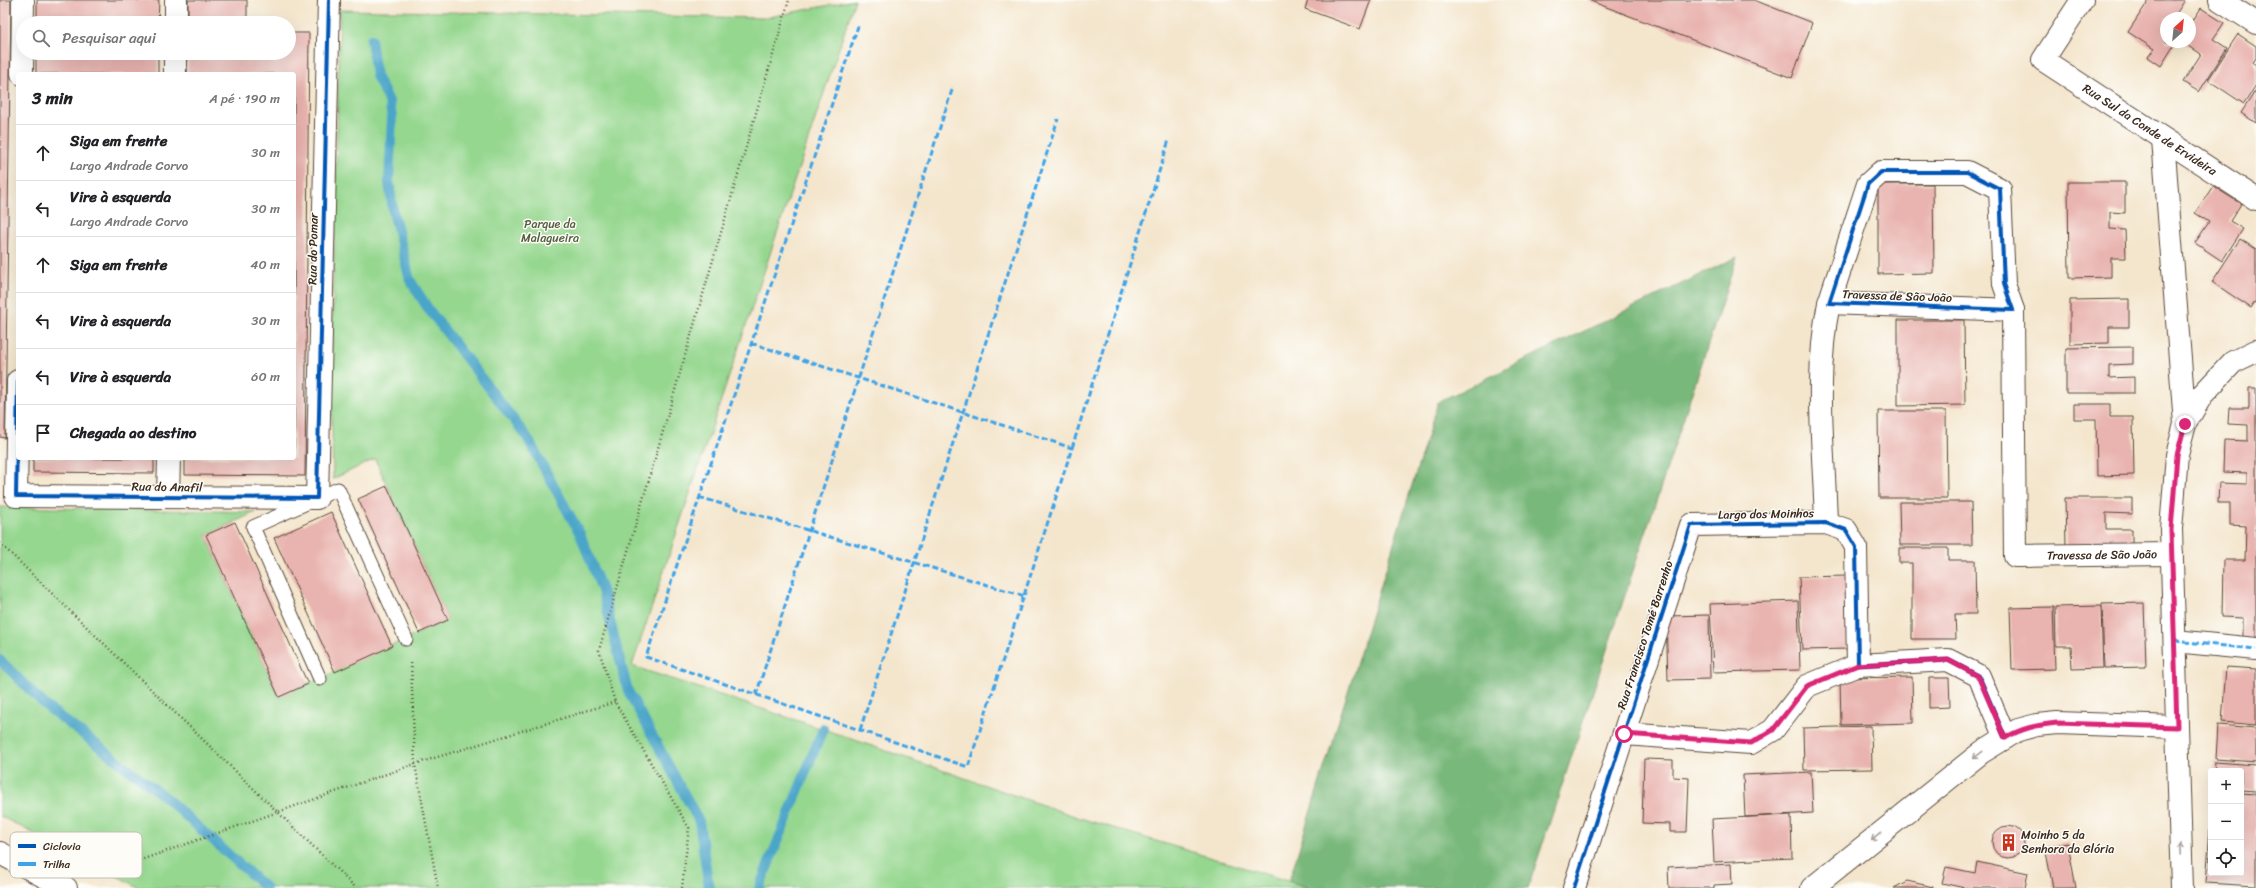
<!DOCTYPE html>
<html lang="pt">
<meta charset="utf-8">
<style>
body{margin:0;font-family:Sriracha,sans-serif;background:#f2f2f2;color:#202124}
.controls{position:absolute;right:12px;bottom:12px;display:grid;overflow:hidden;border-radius:4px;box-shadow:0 4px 16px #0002}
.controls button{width:36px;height:36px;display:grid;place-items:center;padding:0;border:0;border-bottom:1px solid #e0e0e0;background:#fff;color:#202124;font:20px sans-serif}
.compass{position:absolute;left:2160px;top:12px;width:36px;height:36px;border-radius:50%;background:#fff;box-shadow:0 4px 16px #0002;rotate:27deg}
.stop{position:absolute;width:12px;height:12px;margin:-9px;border:3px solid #db2777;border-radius:50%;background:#fff}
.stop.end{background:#db2777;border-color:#fff;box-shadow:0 1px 4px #0008}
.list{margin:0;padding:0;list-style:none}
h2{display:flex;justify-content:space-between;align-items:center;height:52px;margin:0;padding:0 16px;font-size:17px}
h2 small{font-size:13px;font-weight:400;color:#757577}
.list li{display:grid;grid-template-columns:26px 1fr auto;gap:12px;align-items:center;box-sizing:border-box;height:56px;padding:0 16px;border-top:1px solid #e0e0e0}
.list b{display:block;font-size:15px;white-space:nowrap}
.list p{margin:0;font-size:13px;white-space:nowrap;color:#757577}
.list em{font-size:13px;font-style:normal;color:#757577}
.icon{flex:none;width:22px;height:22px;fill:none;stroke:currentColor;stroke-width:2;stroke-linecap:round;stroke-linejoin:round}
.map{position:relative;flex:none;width:2256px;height:888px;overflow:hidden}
.search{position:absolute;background:#fff;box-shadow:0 4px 16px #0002;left:16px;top:16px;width:280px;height:44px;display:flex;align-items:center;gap:10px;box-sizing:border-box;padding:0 14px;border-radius:22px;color:#757577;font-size:15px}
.panel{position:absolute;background:#fff;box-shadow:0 4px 16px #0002;left:16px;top:72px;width:280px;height:388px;border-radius:4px}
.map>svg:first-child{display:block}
</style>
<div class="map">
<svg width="2256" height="888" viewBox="0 0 2256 888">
<rect width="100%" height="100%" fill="#fdfcf7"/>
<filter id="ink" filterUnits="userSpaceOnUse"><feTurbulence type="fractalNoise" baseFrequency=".025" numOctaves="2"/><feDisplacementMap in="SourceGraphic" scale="8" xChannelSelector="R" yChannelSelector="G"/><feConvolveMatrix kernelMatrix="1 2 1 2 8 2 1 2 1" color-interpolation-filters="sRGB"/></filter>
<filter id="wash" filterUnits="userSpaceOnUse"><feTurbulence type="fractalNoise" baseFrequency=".012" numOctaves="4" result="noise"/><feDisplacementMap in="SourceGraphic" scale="16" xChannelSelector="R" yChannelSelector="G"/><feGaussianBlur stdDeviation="0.9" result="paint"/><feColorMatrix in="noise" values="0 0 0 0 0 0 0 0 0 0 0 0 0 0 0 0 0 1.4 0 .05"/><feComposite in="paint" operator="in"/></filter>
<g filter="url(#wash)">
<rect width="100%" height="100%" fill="#f4e6cd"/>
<path fill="#95d78f" stroke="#688056" d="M855,0L632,666L823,729L1080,818L1311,888H140L0,816V507L256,512L206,535L279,697L448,620L375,459L333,479L331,381L340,10L764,18Z"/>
<path fill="#78b87a" stroke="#5a714c" d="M1737,257L1528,888H1311L1289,881L1438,402Z"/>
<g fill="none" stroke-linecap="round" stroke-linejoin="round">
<path stroke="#4ba5c9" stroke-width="10" d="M371,39L376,76L389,101L392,117L389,182L393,211L410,280L429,310L527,437L580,534L602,590L628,691L699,821L709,888
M0,660L46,706L165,797L266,888
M759,888L823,729"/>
</g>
<g id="blocks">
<path fill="#e9b3af" d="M0,0H11L5,438L0,437Z
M37,0H159L158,23H37Z
M188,0H247V23H188Z
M1308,0H1371L1360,29L1305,9Z
M1588,0H1754L1812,23L1792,78Z
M2149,0H2185L2176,14L2182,18H2166V42H2176L2161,66L2148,57L2154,49L2128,32Z
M2201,8L2224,23L2213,39L2227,48L2199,92L2183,82L2201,54L2183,42H2190V25Z
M289,33H309L305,476L185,475V458H294V74H187L188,53H289Z
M2238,34L2256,46V58L2253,63L2256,65V85L2244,104L2208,80Z
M36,53H158V74H36Z
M2256,90V123L2241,113Z
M2068,182H2125V213L2110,212V229L2125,230L2126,258H2111V277L2069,278Z
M1878,184H1933L1934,273L1878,274Z
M2213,186L2241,204L2230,221L2243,229L2222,261L2195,243L2209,222L2195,213Z
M2240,239L2256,249V300L2251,308L2212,282Z
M2129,299V327H2109V343L2070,344V300Z
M1898,320H1964L1965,405L1898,406Z
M2133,347V364L2109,365V378L2134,377V393H2066V348Z
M2249,388H2256V640H2243V618L2222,617L2223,560H2245L2246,526L2230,525V503H2218L2219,483L2247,484V473L2223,472L2224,440L2248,441V425L2228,424L2229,408H2249Z
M2074,404H2110V417H2133L2134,475L2097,476L2096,419H2074Z
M1878,411H1946L1947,498H1879Z
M33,458H154V473L33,472Z
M387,486L448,620L419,633L358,499Z
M2065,498H2132V514L2106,513V529H2132V547H2066Z
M1899,502H1971L1972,545H1900Z
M331,512L392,646L335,672L274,538Z
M235,522L308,684L279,697L206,535Z
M1899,548H1948V560H1975L1976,614H1955L1956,639H1912V563H1899Z
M1847,576L1849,649L1802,650L1799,577Z
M1798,601L1800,670L1713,672L1710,604Z
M2144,603L2146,667L2104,668L2102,604Z
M2101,606L2103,668L2072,669L2071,646H2056L2055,607Z
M2053,607L2055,669L2012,670L2010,608Z
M1709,615L1710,679L1668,680L1666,616Z
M2226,667L2256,669V725L2222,722Z
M1912,677L1913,723L1841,725L1840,678Z
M1929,678H1949L1950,707L1929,708Z
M2218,725L2256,728V762L2216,759Z
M1871,726L1872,769L1804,770L1803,728Z
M1644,759L1673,760V777L1689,778L1687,832H1670V824L1642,823Z
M2215,762L2256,765V791L2241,790V771H2214Z
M1811,772L1813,813L1745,817L1743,775Z
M2241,793L2256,794V886L2206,883L2210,829L2211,873H2241Z
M1791,815L1792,858L1714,862L1712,819Z
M1992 842a16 16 0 1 1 32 0a16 16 0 1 1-32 0Z
M2068,843L2076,888H2053L2045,847Z
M1977,862L2028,873L2025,888H1965L1942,883L1946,867L1975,873Z
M1731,864L1732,884L1714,885V888H1669L1668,867Z
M1907,881L1933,887V888H1894Z"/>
</g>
</g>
<g filter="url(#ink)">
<use href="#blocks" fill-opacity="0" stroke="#574638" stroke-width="1"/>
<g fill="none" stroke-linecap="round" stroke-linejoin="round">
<defs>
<path id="lane" d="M320,679L253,527L338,489L406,639"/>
<g id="street">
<path id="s1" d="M2082,0L2043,60L2256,199"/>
<path d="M2220,0L2256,23"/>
<path d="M176,23V0"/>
<path d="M22,74L23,0"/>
<path d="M175,74V53"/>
<path d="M2163,139L2185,424"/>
<path d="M1881,172H1967L2000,189L2004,284L2013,310L1829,303L1868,184Z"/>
<path id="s2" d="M2013,310L2015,556L2172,554"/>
<path d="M18,381L16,496L317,498L329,0"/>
<path d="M168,497L169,458"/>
<path d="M1826,523C1824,450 1814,375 1829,303"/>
<path d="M2175,641L2256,649"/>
<path d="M1624,734L1751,743L1773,730L1807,686L1858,665"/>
<path d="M0,853L66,888"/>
<path d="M1574,888L1691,525L1826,523L1846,530L1856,547L1858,665L1948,660L1979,676L2005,738"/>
<path d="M1812,888L1982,752L2018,730L2037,725L2057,723L2177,727"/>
<path d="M2182,888L2171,529L2177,455L2185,424L2202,395L2233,362L2256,351"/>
</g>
</defs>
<use href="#lane" stroke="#574638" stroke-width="15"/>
<use href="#street" stroke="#574638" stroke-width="24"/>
<path stroke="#574638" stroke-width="2.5" stroke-dasharray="1 3" stroke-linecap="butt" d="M0,543L356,888
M411,663L415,764L438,888
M98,875L415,764L615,702
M682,888L689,828L615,702L599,650L789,0"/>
<use href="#lane" stroke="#fff" stroke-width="13"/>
<use href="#street" stroke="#fff" stroke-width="22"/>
<path stroke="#3fa3ea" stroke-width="3" stroke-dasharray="6 3" stroke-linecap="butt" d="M751,343L1072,448L968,767L646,657L858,26
M1072,448L1169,140
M699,497L1024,596
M2175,641L2256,649
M756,695L953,87
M860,730L1058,119"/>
<defs>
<path id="cycleway" d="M1881,172H1967L2000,189L2004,284L2013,310L1829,303L1868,184Z
M18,381L16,496L317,498L329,0
M1574,888L1691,525L1826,523L1846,530L1856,547L1858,665L1948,660L1979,676L2005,738"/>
</defs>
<use href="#cycleway" stroke="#fdfcf7" stroke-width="6"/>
<use href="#cycleway" stroke="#0057b8" stroke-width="4"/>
</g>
<defs><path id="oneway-shaft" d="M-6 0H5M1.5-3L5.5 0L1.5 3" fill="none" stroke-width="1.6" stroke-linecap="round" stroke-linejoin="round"/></defs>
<g stroke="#a79f9a">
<use href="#oneway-shaft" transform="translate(1978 755) rotate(142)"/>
<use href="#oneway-shaft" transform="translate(1876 837) rotate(141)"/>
<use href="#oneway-shaft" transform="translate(2181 849) rotate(-92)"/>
</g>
</g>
<g fill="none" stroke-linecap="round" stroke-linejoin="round" filter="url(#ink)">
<path stroke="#db2777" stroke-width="5" d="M1624,734L1751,743L1773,730L1807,686L1858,665L1948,660L1978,676L2005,738C2022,728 2037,725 2057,723L2177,727L2171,530L2177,455L2185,424"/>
</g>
<defs>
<symbol id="building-bare" viewBox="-9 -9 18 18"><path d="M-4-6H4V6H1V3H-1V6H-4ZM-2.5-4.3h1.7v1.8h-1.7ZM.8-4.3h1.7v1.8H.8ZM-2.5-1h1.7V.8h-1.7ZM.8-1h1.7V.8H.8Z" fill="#c8321e" stroke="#fdfcf7" stroke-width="2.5" paint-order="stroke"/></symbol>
</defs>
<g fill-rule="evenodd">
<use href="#building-bare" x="1996" y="830" width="25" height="25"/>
</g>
<g text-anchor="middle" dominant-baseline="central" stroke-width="3" stroke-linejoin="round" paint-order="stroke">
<g font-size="12" fill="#3b2a1e" stroke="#fdfcf7">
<text stroke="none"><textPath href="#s1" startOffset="199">Rua Sul da Conde de Ervideira</textPath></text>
<text transform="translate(313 249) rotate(-89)">Rua do Pomar</text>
<text transform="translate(1897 296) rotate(2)">Travessa de São João</text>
<text transform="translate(167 487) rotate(1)">Rua do Anafil</text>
<text transform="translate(1766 514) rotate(-1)">Largo dos Moinhos</text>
<text stroke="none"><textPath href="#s2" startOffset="333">Travessa de São João</textPath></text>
<text transform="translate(1645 635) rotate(-72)">Rua Francisco Tomé Barrenho</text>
</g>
<g font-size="12" fill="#565e40" stroke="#fdfcf7">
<text x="550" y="224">Parque da<tspan x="550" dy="14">Malagueira</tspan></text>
</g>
<g font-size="12" fill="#3b2a1e" stroke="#fdfcf7" text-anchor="start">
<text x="2021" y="835">Moinho 5 da<tspan x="2021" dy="14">Senhora da Glória</tspan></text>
</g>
</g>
<rect x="10" y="832" width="132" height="46" rx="6" fill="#fdfcf7" stroke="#c3bdb6" stroke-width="1"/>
<rect x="18" y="844" width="18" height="4" fill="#0057b8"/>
<rect x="18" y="862" width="18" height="4" fill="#3fa3ea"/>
<g font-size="11" fill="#3b2a1e">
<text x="43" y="850">Ciclovia</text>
<text x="43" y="868">Trilha</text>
</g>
</svg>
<div class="controls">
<button>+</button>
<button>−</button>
<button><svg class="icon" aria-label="locate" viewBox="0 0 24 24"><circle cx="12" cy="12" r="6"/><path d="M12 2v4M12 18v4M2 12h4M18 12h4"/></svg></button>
</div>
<svg class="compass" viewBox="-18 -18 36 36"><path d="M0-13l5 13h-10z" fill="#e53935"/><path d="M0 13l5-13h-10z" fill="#757577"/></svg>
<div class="stop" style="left:1624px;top:734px"></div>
<div class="stop end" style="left:2185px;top:424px"></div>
<div class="search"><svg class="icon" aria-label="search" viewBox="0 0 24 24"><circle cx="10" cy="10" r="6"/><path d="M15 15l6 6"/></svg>Pesquisar aqui</div>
<section class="panel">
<h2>3 min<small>A pé · 190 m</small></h2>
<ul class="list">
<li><svg class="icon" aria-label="ahead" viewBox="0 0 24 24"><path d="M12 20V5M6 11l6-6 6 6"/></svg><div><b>Siga em frente</b><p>Largo Andrade Corvo</p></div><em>30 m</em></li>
<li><svg class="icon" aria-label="left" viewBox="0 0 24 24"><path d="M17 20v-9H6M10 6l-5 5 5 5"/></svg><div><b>Vire à esquerda</b><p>Largo Andrade Corvo</p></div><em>30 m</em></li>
<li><svg class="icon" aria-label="ahead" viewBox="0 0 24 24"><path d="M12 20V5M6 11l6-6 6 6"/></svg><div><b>Siga em frente</b></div><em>40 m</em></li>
<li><svg class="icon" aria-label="left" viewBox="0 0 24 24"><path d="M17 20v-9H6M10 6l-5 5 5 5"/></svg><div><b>Vire à esquerda</b></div><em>30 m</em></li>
<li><svg class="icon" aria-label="left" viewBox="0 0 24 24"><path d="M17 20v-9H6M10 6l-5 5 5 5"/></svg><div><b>Vire à esquerda</b></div><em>60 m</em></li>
<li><svg class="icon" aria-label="arrive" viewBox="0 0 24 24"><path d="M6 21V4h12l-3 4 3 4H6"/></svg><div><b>Chegada ao destino</b></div></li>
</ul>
</section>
</div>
